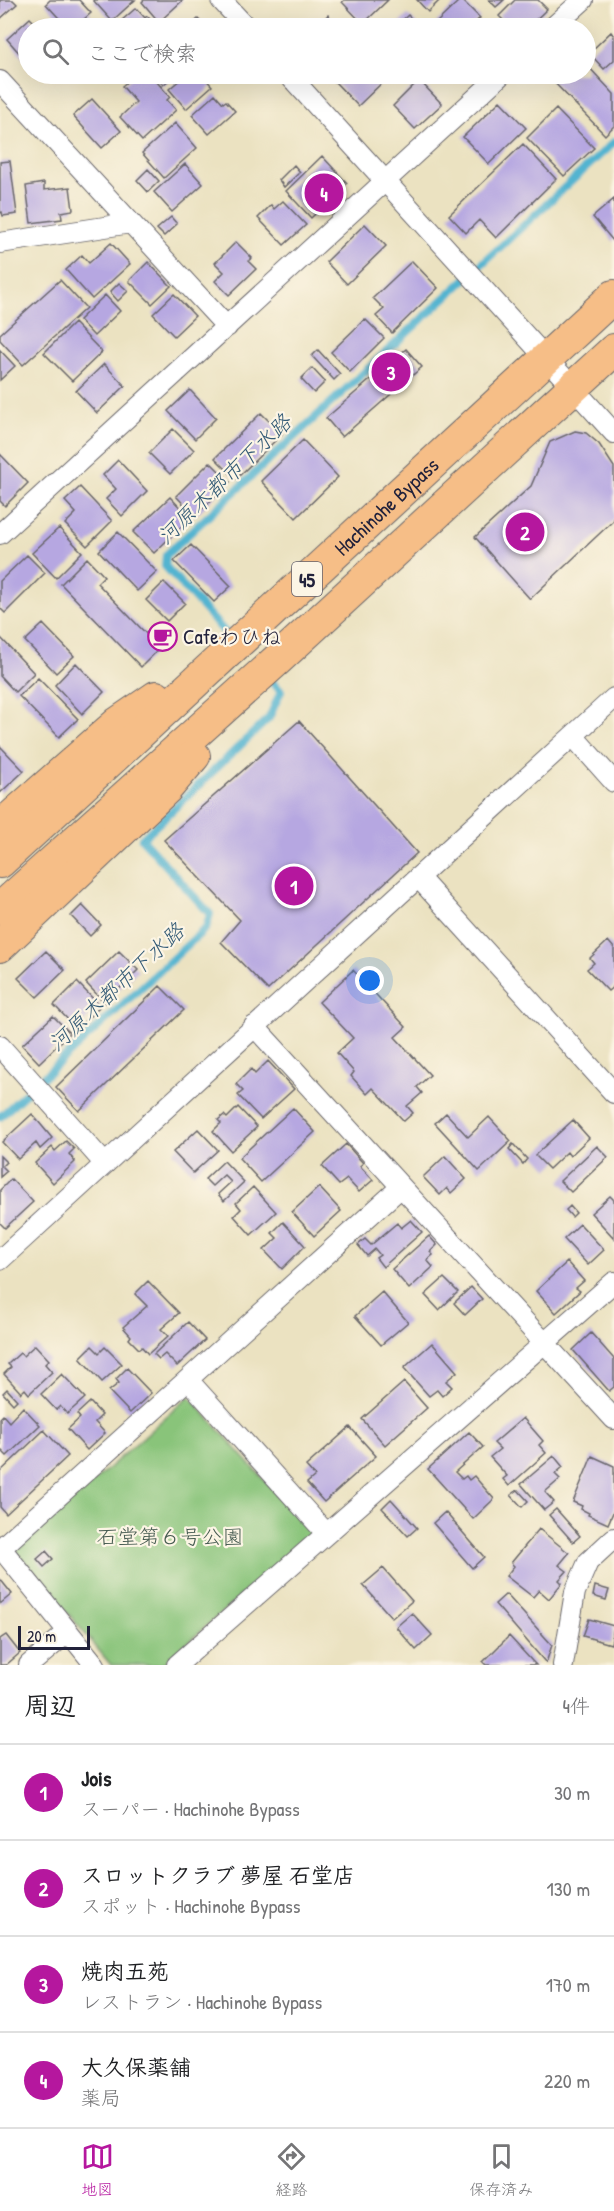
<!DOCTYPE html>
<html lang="ja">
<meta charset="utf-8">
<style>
body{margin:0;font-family:"Patrick Hand","Klee One",sans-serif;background:#f2f2f2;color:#202124}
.scale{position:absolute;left:18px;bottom:15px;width:72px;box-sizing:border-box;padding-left:6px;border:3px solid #22223b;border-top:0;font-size:16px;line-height:21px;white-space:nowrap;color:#22223b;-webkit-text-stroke:4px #fcf5e5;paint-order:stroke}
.you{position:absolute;left:370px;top:981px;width:21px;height:21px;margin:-15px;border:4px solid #fff;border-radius:50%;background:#1a73e8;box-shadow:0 0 0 9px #1a73e833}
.badge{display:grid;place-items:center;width:39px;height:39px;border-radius:50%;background:#b5179e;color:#fff;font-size:20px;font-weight:700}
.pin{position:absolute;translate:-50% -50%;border:3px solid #fff;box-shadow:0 2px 6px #0006}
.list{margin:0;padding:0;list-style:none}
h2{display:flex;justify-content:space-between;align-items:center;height:78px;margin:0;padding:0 24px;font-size:26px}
h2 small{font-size:20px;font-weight:400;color:#757577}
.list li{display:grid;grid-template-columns:39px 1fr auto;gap:18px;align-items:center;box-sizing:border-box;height:96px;padding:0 24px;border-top:2px solid #e0e0e0}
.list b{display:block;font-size:22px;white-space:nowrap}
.list p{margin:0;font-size:20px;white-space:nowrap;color:#757577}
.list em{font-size:20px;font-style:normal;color:#757577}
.icon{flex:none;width:33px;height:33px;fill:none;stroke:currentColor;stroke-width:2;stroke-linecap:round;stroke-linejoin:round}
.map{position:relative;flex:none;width:614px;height:1665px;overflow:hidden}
.search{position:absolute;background:#fff;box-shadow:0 6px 24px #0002;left:18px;right:18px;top:18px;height:66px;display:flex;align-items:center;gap:15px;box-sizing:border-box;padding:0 21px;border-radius:33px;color:#757577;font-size:22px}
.sheet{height:462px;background:#fff}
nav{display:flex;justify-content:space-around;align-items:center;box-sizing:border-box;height:84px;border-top:2px solid #e0e0e0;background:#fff;font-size:16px;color:#757577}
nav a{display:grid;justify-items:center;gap:3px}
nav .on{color:#b5179e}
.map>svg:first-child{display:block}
</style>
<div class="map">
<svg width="614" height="1665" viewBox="0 0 614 1665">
<rect width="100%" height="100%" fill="#fcf5e5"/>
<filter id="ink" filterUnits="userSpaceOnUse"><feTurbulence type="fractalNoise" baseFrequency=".0167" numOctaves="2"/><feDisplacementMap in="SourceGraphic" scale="12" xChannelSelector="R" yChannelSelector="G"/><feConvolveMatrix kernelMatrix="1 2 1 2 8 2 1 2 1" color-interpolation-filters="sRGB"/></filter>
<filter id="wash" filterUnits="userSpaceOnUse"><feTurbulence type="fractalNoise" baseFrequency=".008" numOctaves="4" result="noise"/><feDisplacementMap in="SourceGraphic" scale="24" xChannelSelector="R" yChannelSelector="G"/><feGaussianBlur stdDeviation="1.35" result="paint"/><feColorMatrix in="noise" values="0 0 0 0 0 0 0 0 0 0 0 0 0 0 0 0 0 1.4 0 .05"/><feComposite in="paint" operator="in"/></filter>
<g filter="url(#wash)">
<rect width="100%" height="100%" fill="#ebe2c1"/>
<path fill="#89c47a" stroke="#56735a" stroke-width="1.5" d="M189,1396L312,1533L162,1665H111L16,1551Z"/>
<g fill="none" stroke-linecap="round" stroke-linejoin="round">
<path stroke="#52b4d0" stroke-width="8" d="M231,639L165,566L166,555L614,142
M0,1117L206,928L210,914L142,839L269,718L281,691L268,678"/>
</g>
<g id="blocks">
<path fill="#b6a7e1" d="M0,0H13L17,4L0,19Z
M50,0H79L91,13L74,28H68L46,4Z
M93,0H135L112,21Z
M144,0H183L159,22L142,2Z
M345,0H388L363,24L342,2Z
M417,0H440L428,12Z
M460,0H462L480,18L469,28H440L436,23Z
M489,0H504L496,7Z
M515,0H538L547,9L527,28H511L499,16Z
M136,8L145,18L147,16L156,25L153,28H113Z
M328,15L340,28H314Z
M408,15L420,28H394Z
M30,18L40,28H28V63L7,39Z
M198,19L207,28H188Z
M611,32L614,36V60L604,69L589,53Z
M586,64L614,94V126L605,135L550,78L554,74H586Z
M136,74H150L170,97L167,100L176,110L142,141L120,117L136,102L122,86Z
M154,74H176L163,85Z
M187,74H196L200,78L203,76L212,86L186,109L169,89Z
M343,74H385L388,77L358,106L335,82Z
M419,80L442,104L415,129L393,106Z
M215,94L223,103L226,101L235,111L209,134L192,115Z
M92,99L121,131L102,148L73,116Z
M500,101L526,128L489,164L463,137Z
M556,109L594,148L564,176L527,138Z
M175,123L197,148L164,178L142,153Z
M523,144L556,179L496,238L479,220L466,233L449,215Z
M322,156L347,183L311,218L286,191Z
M10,161L17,214L3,216L2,212L0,213V162Z
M185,164L203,184L172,212L154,192Z
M294,165L300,172L284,187L279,180Z
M148,169L159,181L148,192L137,180Z
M44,183V190L70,187L73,210L61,212L62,219L31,223L26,186Z
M614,199V242L593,217Z
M283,201L306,225L284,245L258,218L271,205L274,209Z
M171,217L177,224L164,236L157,229Z
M365,224L386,246L347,284L326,262Z
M236,242L252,258L248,261L256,269L229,295L215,281L224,272L215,263Z
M111,243L130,264L92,299L66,270L82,255L89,263Z
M412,261L438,288L392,333L376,316L384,309L373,298Z
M148,262L171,286L152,304L129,281Z
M60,280L86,308L23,365L0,340V334Z
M119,283L128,291L118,301L110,292Z
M174,294L195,316L174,336L153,314Z
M105,295L120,311L94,336L79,320Z
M365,319L384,338L350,372L331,352Z
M74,323L102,352L72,381L44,353Z
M406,349L422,367L342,437L326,418Z
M0,350L15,366L0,380Z
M318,350L340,374L334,380L312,356Z
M104,364L125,386L97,413L76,391Z
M312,368L325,382L314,393L301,379Z
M190,390L216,418L195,439L168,411Z
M261,413L282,434L236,479L215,458Z
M173,429L194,450L170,474L149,453Z
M575,431L586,433L599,444L614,467V520L530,599L475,537L531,486L550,442Z
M303,440L338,477L296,518L261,481Z
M0,454L28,483L5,506L0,501Z
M118,460L147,491L122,516L106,499L116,489L103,475Z
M210,462L230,482L195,516L176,496Z
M80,487L112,521L87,546L65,524L76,513L65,501Z
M170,497L190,518L154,553L133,532Z
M59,528L82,552L56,578L32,553Z
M118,532L157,572L137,591L99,551Z
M191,545L231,586L214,602L174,561Z
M27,555L45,573L5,613L0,608V581Z
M87,558L104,576L97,583L160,648L141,667L61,584Z
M164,582L185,603L167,621L146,600Z
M43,624L74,656L56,673L25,641Z
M0,637L34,673L15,692L0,676Z
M76,663L104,692L82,714L55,685Z
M38,678L78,719L59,737L19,696Z
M299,721L417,853L268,990L221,942L240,920L164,840Z
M0,746L24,771L0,793Z
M82,905L101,925L90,936L71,916Z
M608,941L614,948V986L608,991L587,969L594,963L590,958Z
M46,951L65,970L37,997L18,978Z
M119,951L138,970L105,1003L86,983Z
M353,970L406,1027L395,1037L430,1075L417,1087L422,1093L407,1106L413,1113L404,1121L373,1088L367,1094L351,1076L354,1072L337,1053L353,1038L319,1002Z
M77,982L100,1006L77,1029L54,1005Z
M160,986L184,1010L79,1111L56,1087Z
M53,1016L70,1033L39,1063L22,1045Z
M268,1061L294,1089L261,1119L238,1095L243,1091L236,1084L251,1069L255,1074Z
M238,1107L257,1127L231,1151L213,1131L221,1123L218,1120L224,1115L227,1118Z
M293,1108L315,1132L261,1182L239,1158Z
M446,1113L468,1137L489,1117L511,1141L479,1171L435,1123Z
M32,1114L52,1138L40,1149L36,1143L18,1159L2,1142Z
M573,1120L589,1138L570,1156L567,1152L549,1169L535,1155Z
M198,1129L218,1150L193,1173L173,1152Z
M66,1141L74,1149L69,1154L75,1162L53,1183L35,1163L52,1147L55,1151Z
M346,1144L363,1163L360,1166L373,1180L359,1192L347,1179L339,1185L322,1166Z
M513,1144L527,1159L523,1164L509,1149Z
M597,1146L608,1157L571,1192L560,1181Z
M0,1156L6,1162L2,1166L7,1171L0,1177Z
M445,1156L466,1179L451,1193L447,1188L440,1195L423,1177Z
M224,1161L244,1182L224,1201L218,1194L231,1182L224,1175L212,1186L205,1179Z
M11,1179L33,1202L5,1228L0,1223V1190Z
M253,1187L276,1212L251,1235L234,1216L241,1209L236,1203Z
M319,1187L341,1211L314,1236L292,1212Z
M610,1196L614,1200V1238L591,1213Z
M570,1206L576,1213L572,1217L566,1210Z
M411,1220L422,1232L383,1267L376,1258L380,1255L375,1249L367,1256L358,1245L365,1239L371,1245L397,1223L401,1228Z
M283,1222L305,1246L282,1269L264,1250L277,1238L272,1233Z
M580,1224L604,1250L588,1265L564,1239Z
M429,1236L437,1245L430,1252L433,1255L427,1260L433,1267L409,1289L392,1269Z
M567,1262L584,1281L576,1288L580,1291L556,1313L536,1291Z
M444,1278L458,1292L439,1310L425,1295Z
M148,1281L179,1313L161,1329L168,1336L148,1354L142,1347L139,1349L129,1339L131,1336L123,1327L147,1306L135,1294Z
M471,1287L482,1299L465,1315L454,1303Z
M382,1292L408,1322L381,1345L355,1316Z
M188,1322L205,1340L177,1366L165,1354L159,1359L154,1354Z
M591,1333L614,1359V1387L609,1391L573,1350Z
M432,1343L457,1372L446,1381L452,1387L442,1396L437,1390L429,1396L404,1368Z
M35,1345L49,1360L45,1364L52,1372L29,1394L25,1389L21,1393L4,1374L11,1367L8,1364L20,1353L23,1356Z
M92,1346L99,1353L105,1347L122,1364L102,1382L80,1358Z
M127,1368L151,1393L130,1413L109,1391L119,1383L116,1379Z
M62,1374L85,1398L67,1414L60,1406L56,1410L41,1394Z
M404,1382L427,1408L385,1445L362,1419Z
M7,1389L17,1400L13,1404L3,1393Z
M90,1402L102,1415L95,1422L105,1433L87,1450L68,1429L80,1418L77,1414Z
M23,1407L40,1425L7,1456L0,1449V1418L3,1415L9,1422Z
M523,1418L543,1441L539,1445L546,1453L509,1486L503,1479L507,1476L490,1457L500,1449L494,1443Z
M350,1427L376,1456L324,1502L307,1483L315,1476L306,1466Z
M44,1430L68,1456L6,1514L0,1507V1472Z
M469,1432L483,1447L455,1472L462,1479L466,1476L469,1480L474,1476L494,1499L473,1519L428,1469Z
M554,1456L563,1467L555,1474L560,1479L545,1492L554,1502L544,1510L521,1484Z
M592,1456L614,1466V1510L608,1524L588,1515L589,1513L581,1509L582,1506L573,1502Z
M518,1490L528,1501L522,1507L511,1495Z
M391,1499L417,1528L408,1536L382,1508Z
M556,1509L580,1536L573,1542L549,1515Z
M445,1512L484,1557L472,1568L433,1523Z
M539,1529L569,1553L559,1565L567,1571L559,1580L562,1583L549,1599L539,1590L533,1597L506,1576L514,1566L511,1563Z
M46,1551L53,1559L44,1567L37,1559Z
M383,1568L412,1601L392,1618L363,1585Z
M0,1579L12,1594L0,1604Z
M595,1586L609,1590L606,1600L593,1596Z
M506,1594L552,1645L546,1663L495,1604Z
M412,1613L432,1635L416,1650L396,1627Z
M589,1619L614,1626L611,1644L583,1636Z
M6,1635L20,1653L6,1665H0V1639Z
M509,1636L532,1661L536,1665H486L483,1662Z"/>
</g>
</g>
<g filter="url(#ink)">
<use href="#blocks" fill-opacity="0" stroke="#68656a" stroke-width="1.5"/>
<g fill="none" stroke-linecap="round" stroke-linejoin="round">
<defs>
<path id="minor" d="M221,0L247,28
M552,28L583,0
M288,74L614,433
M0,81L227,327
M0,243L131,223
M0,534L502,74
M573,736L614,782
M418,877L614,1093
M254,1026L614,1419
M0,1046L105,1164
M0,1260L614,698
M188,1380L326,1533
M0,1547L95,1665
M1,1548L401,1187
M29,1665L68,1632
M177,1665L614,1282
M563,1665L575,1592L588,1562L614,1538"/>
<g id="trunk">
<path d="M0,827L118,723L156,697"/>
<path id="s1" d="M0,862L614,296"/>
<path d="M0,909L277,660L614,350"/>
<path d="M0,946L166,789L194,756"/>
</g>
</defs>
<use href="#minor" stroke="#68656a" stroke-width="22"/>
<use href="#trunk" stroke="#68656a" stroke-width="34"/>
<use href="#minor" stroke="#fff" stroke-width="20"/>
<use href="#trunk" stroke="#f6be87" stroke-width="32"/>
</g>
</g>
<defs>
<symbol id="cafe-ring" viewBox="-11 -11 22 22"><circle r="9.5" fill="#fcf5e5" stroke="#b5179e" stroke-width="1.5"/><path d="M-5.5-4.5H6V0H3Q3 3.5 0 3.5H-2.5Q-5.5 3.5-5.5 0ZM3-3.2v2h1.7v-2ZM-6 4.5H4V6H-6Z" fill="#b5179e"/></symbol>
</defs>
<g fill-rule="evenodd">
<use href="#cafe-ring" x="146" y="620" width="33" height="33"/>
</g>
<g text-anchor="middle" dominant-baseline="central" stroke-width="4.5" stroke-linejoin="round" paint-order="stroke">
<rect fill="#fcf5e5" stroke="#63616e" stroke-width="1.5" x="292" y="562" width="30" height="34" rx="4.5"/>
<g font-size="20" font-weight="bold" fill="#22223b">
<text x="307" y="579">45</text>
</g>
<g font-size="21" fill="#22223b" stroke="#fcf5e5">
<text stroke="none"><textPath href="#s1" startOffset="525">Hachinohe Bypass</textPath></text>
</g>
<g font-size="21" fill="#22223b" stroke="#fcf5e5" text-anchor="start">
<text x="183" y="636">Cafeわひね</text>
</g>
<g font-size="21" fill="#465b51" stroke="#fcf5e5">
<text x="170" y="1536">石堂第６号公園</text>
</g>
<g font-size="22" font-style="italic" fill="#355c77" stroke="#fcf5e5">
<text transform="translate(224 479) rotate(-44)">河原木都市下水路</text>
<text transform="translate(116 987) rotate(-43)">河原木都市下水路</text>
</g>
</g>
</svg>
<div class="scale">20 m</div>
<div class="you"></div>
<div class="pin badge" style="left:294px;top:886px">1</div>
<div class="pin badge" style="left:525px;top:532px">2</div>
<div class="pin badge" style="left:391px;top:372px">3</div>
<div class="pin badge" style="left:324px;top:193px">4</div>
<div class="search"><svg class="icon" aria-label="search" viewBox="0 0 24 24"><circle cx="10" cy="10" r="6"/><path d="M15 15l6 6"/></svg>ここで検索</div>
</div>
<section class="sheet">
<h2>周辺<small>4件</small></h2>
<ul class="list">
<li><span class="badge">1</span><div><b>Jois</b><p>スーパー · Hachinohe Bypass</p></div><em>30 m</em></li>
<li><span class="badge">2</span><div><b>スロットクラブ 夢屋 石堂店</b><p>スポット · Hachinohe Bypass</p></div><em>130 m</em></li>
<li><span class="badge">3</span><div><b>焼肉五苑</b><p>レストラン · Hachinohe Bypass</p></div><em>170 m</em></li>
<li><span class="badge">4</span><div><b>大久保薬舗</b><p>薬局</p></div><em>220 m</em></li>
</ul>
</section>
<nav>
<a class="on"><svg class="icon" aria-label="map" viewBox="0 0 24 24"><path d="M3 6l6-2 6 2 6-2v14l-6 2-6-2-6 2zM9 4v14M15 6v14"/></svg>地図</a>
<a><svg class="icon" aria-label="directions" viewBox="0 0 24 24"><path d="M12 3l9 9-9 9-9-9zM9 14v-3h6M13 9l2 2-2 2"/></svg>経路</a>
<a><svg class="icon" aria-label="saved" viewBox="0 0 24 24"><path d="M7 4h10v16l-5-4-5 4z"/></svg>保存済み</a>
</nav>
